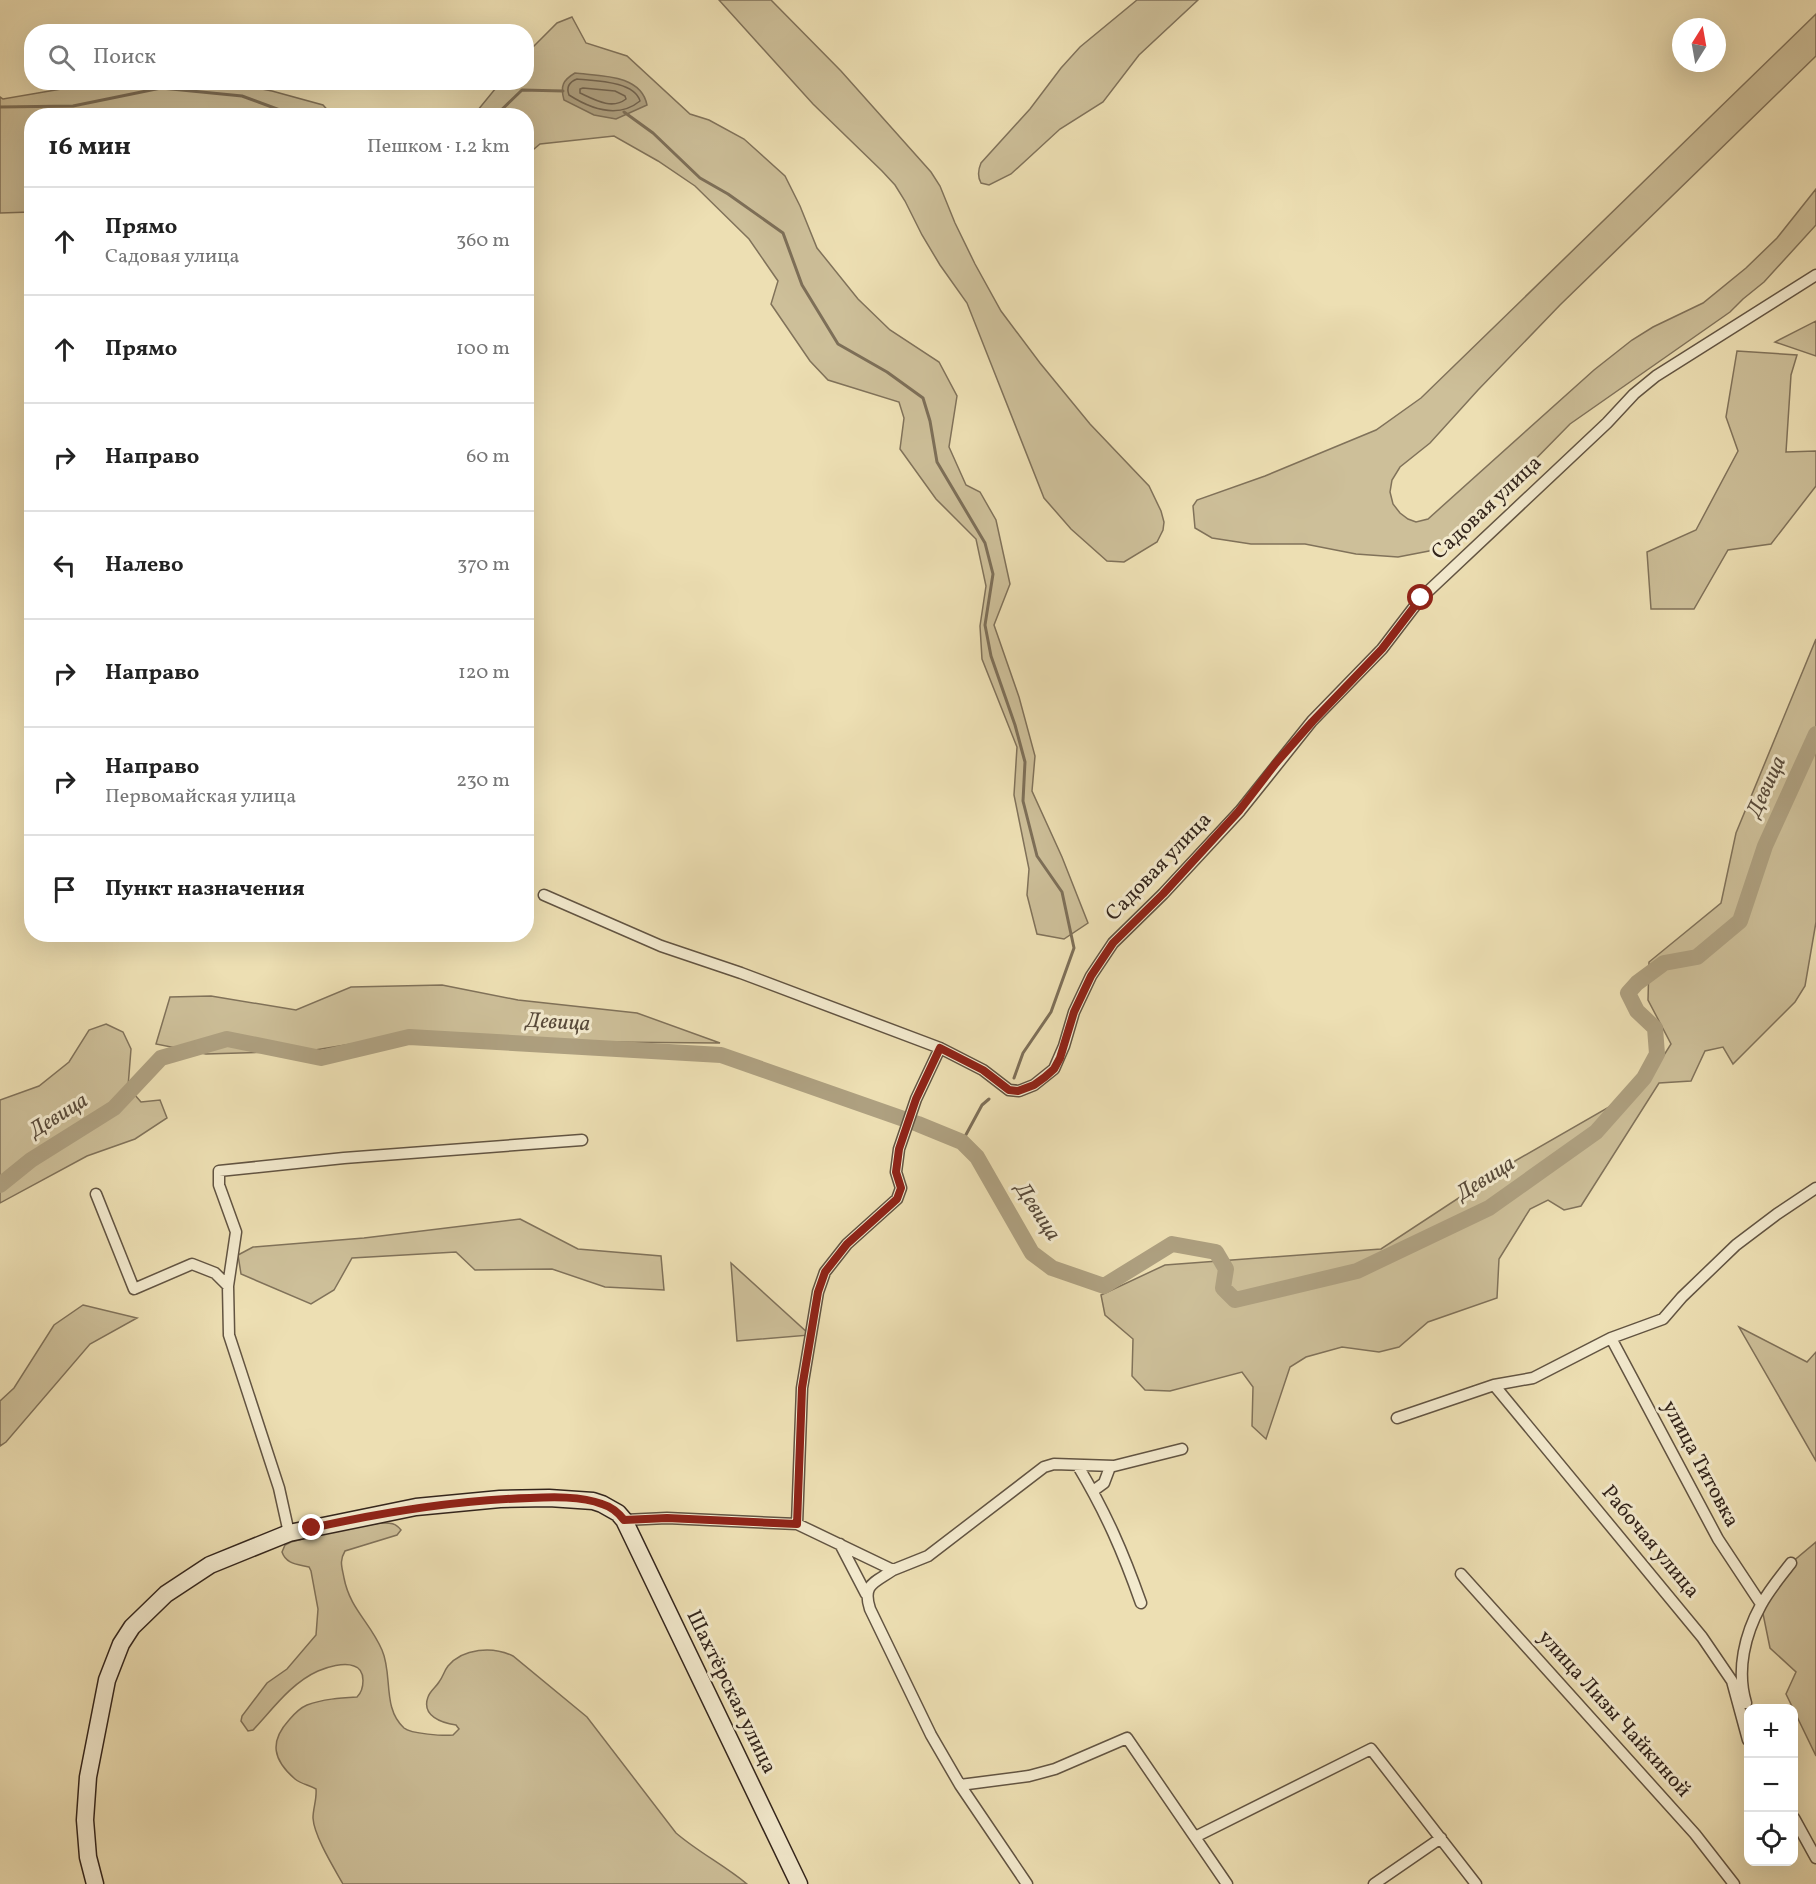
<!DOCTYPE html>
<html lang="ru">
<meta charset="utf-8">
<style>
body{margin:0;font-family:Vollkorn,serif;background:#f6f6f6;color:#222}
.controls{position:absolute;right:18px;bottom:18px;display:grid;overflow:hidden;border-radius:12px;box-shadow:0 6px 24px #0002}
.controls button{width:54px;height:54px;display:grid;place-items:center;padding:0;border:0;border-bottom:2px solid #e0e0e0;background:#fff;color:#222;font:30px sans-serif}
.compass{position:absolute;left:1672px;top:18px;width:54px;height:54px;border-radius:50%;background:#fff;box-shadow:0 6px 24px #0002;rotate:11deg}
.stop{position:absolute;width:18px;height:18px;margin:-14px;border:4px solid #8f2418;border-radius:50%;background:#fff}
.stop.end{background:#8f2418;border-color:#fff;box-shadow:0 2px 6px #0008}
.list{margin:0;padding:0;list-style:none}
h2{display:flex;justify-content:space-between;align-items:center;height:78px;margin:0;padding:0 24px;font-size:26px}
h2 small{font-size:20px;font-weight:400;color:#767676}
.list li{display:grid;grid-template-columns:39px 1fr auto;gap:18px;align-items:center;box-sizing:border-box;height:108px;padding:0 24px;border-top:2px solid #e0e0e0}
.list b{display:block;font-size:22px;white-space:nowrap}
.list p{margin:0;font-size:20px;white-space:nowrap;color:#767676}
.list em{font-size:20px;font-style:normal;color:#767676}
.icon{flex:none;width:33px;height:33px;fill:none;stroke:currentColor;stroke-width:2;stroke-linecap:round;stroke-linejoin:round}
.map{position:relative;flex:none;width:1816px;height:1884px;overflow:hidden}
.search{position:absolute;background:#fff;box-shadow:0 6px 24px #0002;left:24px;top:24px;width:510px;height:66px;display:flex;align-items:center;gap:15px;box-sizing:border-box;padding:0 21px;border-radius:24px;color:#767676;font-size:22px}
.panel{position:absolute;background:#fff;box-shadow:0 6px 24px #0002;left:24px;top:108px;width:510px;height:834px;border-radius:24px}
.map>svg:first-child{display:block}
</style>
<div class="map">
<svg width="1816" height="1884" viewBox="0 0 1816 1884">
<rect width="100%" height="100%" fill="#eddfb3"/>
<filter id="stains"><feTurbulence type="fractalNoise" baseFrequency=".00333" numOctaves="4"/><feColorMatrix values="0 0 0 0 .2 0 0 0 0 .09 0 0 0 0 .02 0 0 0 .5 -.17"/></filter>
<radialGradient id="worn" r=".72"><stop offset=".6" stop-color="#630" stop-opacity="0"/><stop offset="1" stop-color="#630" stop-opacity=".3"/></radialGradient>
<path fill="#cdbf99" stroke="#80725a" stroke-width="1.5" d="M719,0H771L841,71L931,172L940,186L955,223L975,264L1001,311L1040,363L1090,424L1149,486L1161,511L1164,522L1163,530L1157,542L1124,562L1107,561L1071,529L1044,498L967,303L940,265L922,235L905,201L895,185L882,171L813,104Z
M1137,0H1198L1139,55L1103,102L1060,129L1011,174L989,185L981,183C977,176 978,170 981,163L1030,109L1061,68L1080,47Z
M1816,14V56L1560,305L1478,390L1430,443L1400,467L1392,480L1390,492L1393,504L1400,513L1408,519L1416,522L1428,519L1594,370L1632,340L1653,327L1703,303L1746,268L1777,238L1816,189V225L1764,282L1743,299L1730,312L1570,424L1518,477L1462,527L1429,551L1398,557L1356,554L1305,544H1251L1212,538L1195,528L1193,506L1197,500L1265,476L1376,430L1421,398Z
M572,17L586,43L627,56L690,114L709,120L744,139L785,176L800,206L817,248L858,299L890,330L939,362L957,396L949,447L966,485L980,492L996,520L1010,584L994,625L1019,697L1035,756L1032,791L1062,857L1088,923L1064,939L1037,934L1027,895L1029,869L1014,795L1017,747L982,659L980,626L986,586L976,539L936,499L900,449L904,418L899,402L828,380L810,361L771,304L778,281L749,239L695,186L658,161L614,136L540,144L527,155L526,116H473L500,83L526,82L527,53L557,23Z
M85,82L230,83L272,91L323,105L332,115L32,116L31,212L0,213V97L3,99L73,87Z
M1816,321V356L1775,342Z
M1737,351L1797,355L1791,375L1786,452L1816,451V486L1771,544L1728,550L1694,609H1651L1647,552L1696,530L1738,451L1726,417Z
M1816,639V922L1805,986L1795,1002L1733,1064L1723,1047L1705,1051L1691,1081L1659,1083L1581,1206L1564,1210L1548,1200L1530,1209L1499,1259L1497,1298L1428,1322L1399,1347L1379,1352L1342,1347L1306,1357L1290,1367L1266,1439L1252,1426L1253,1387L1242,1372L1170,1391L1145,1390L1132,1376L1133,1339L1105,1315L1101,1295L1165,1265L1381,1249L1515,1161L1644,1087L1671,1044L1648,1000L1649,962L1721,903L1736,833Z
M442,985L518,1000L637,1013L720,1043L376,1040L309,1051L206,1054L156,1044L170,997L211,996L296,1010L351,987Z
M106,1024L123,1032L131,1049L128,1087L141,1102L160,1100L167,1118L135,1139L87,1156L0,1203V1100L39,1086L69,1062L89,1030Z
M520,1219L578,1249L661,1256L664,1290L605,1287L552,1269L475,1270L456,1252L352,1258L334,1290L311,1304L241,1274L238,1255L253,1247L364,1238Z
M731,1263L810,1335L737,1341Z
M83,1305L137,1318L90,1344L6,1442L0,1446V1401L14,1388L54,1325Z
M1739,1327L1807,1362L1816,1352V1461Z
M380,1523C389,1523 395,1522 401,1530L397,1535L345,1551C339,1561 342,1567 344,1578C350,1609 370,1622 382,1650C393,1675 382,1708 404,1728C411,1734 444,1736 453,1735L459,1729L456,1725C442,1723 421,1716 428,1697C430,1691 436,1687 439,1682C443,1677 444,1671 448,1666C463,1648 493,1646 513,1656L587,1717L676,1833C698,1852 724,1865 747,1884H343C334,1868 314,1836 313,1818C313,1808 317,1799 316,1789C309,1785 301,1784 295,1779C273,1760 269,1742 289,1720C294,1714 300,1708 307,1705C323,1699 340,1698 357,1697C364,1690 367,1670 354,1666C344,1662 327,1667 318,1671C291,1683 272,1710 253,1730L248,1731L241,1721L242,1716L267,1683L287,1669L316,1635L318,1609L311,1571L309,1567C297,1564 286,1564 282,1552L285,1545L291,1542L334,1531Z
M1816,1542V1756L1786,1694L1796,1672L1770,1648L1761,1604L1791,1563Z"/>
<path fill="#aea080" stroke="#7d6f58" stroke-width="1.5" d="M575,73C600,76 641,74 647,105L616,119L594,115L564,100C560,86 563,80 575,73Z"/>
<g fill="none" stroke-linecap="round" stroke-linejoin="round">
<path stroke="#70624e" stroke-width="1.5" d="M577,79C595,81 634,81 640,101C618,119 591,109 569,95C566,87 569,82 577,79Z
M583,88L615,91L625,96L626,99C612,110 595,100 580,93V89Z"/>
<path stroke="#7d6f58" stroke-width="3" d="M0,107L73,106L161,88L242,96L296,116
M624,112L653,133L700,178L728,194L783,233L802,285L838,344L887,372L923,398L930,421L937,462L985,543L993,574L985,625L991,656L1015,725L1025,762L1023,801L1037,856L1062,892L1074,948L1051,1012L1023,1053L1014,1078
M495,116L522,90L563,91
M962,1142L982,1105L989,1099"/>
<path stroke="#aea080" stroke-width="16" d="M0,1185L31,1160L114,1108L161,1058L227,1039L321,1058L409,1037L721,1055L918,1124L962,1142L977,1157L1032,1253L1052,1268L1104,1286L1172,1244L1216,1252L1226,1269L1223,1288L1235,1300L1357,1271L1489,1208L1596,1132L1644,1078L1657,1054L1655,1028L1637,1011L1628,993L1637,983L1664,963L1697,957L1740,921L1765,846L1816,734"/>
<defs>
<path id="street" d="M544,895L661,946L741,973L940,1048L983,1070L1009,1090L1019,1091L1034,1085L1054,1069L1064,1046L1074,1012L1091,976L1113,943L1163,894L1240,811L1312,721L1382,649L1421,598L1607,423L1634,394L1656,376L1816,275
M96,1194L134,1289L192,1264L215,1273L228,1286
M1611,1338L1718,1539L1761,1604
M1494,1385L1702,1637L1732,1681L1748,1740
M1397,1418L1494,1385L1533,1378L1611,1338L1663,1319L1682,1297L1736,1245L1777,1214L1816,1188
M1078,1466C1106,1513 1123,1552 1141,1603
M1093,1491L1104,1483L1110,1467
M624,1520L667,1518L797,1524L893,1570L928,1556L1044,1467L1054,1464L1114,1466L1182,1449
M797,1524L802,1388L818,1292L825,1272L847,1244L897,1199L901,1188L896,1172L899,1149L916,1099L940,1048
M289,1533L279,1488L229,1335L228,1286L236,1232L219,1185V1171L344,1158L582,1140
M840,1544L866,1594
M893,1570C874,1583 862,1584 870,1609L931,1735L960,1785L1027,1884
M1461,1574L1695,1834L1734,1884
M1746,1703C1736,1670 1745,1634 1761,1605C1769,1590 1781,1576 1791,1563
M960,1785L1029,1776L1055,1769L1127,1738L1227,1884
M1794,1818L1816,1858
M1195,1837L1371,1749L1476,1884
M1374,1884L1441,1838"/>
<path id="secondary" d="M95,1884L88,1857L85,1820L88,1777L107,1680L121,1644L132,1627L166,1594L210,1565L289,1533L416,1507L500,1499L549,1498L593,1501L602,1504L618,1513L624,1520L799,1884"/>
</defs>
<use href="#street" stroke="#625442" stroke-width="13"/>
<use href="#secondary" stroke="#33251c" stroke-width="19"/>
<use href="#street" stroke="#f3eace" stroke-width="10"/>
<use href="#secondary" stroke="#f3eace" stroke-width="16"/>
</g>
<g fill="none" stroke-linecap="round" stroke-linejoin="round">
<path stroke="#8f2418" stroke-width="8" d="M312,1528C384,1512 456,1500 530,1498C552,1497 581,1496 602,1504C612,1507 618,1512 624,1520L667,1518L797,1524L802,1388L818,1292L825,1272L847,1244L897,1199L901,1188L896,1172L899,1149L916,1099L940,1048L983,1070L1009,1090L1018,1091L1034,1085L1045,1077L1054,1069L1060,1058L1074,1012L1091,976L1113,943L1163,894L1239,811L1276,763L1312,722L1382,649L1421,598"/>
</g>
<g text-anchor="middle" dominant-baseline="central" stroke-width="6" stroke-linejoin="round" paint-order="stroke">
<g font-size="21" fill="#33251c" stroke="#f3eace">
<text transform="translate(1487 508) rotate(-43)">Садовая улица</text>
<text transform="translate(1159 867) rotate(-46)">Садовая улица</text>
<text transform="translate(1700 1464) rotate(62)">улица Титовка</text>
<text transform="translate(1650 1542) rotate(50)">Рабочая улица</text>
<text transform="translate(731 1692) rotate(64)">Шахтёрская улица</text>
<text transform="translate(1614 1714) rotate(48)">улица Лизы Чайкиной</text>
</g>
<g font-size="22" font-style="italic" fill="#584a3a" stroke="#f3eace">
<text transform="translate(1767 787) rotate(-65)">Девица</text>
<text transform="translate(558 1023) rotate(3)">Девица</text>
<text transform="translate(59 1116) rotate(-32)">Девица</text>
<text transform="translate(1486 1179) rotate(-32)">Девица</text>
<text transform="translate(1037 1212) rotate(57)">Девица</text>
</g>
</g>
<rect width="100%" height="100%" filter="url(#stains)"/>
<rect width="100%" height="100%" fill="url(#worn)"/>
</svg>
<div class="controls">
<button>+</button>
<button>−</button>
<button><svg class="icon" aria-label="locate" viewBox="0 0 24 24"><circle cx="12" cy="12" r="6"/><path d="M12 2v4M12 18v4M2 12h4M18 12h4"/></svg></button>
</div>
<svg class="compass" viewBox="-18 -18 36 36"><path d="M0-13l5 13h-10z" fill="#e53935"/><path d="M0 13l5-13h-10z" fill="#767676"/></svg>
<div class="stop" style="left:1421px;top:598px"></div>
<div class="stop end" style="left:312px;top:1528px"></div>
<div class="search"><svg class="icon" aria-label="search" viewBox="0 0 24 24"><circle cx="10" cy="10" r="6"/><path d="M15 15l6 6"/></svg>Поиск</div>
<section class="panel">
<h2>16 мин<small>Пешком · 1.2 km</small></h2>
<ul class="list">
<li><svg class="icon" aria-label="ahead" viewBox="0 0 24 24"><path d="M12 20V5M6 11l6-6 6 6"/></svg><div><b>Прямо</b><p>Садовая улица</p></div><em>360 m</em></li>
<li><svg class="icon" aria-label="ahead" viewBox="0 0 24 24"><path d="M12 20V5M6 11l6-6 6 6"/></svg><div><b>Прямо</b></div><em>100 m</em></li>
<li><svg class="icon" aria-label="right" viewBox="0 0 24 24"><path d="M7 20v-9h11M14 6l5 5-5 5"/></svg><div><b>Направо</b></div><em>60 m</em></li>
<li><svg class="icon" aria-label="left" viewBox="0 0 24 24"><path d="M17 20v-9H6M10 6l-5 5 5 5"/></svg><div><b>Налево</b></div><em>370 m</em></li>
<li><svg class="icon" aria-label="right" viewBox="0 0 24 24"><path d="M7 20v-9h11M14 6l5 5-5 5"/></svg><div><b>Направо</b></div><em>120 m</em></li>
<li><svg class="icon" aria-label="right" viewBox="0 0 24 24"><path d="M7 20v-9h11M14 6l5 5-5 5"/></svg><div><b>Направо</b><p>Первомайская улица</p></div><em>230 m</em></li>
<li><svg class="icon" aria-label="arrive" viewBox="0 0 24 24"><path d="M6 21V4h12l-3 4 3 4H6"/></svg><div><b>Пункт назначения</b></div></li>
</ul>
</section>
</div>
